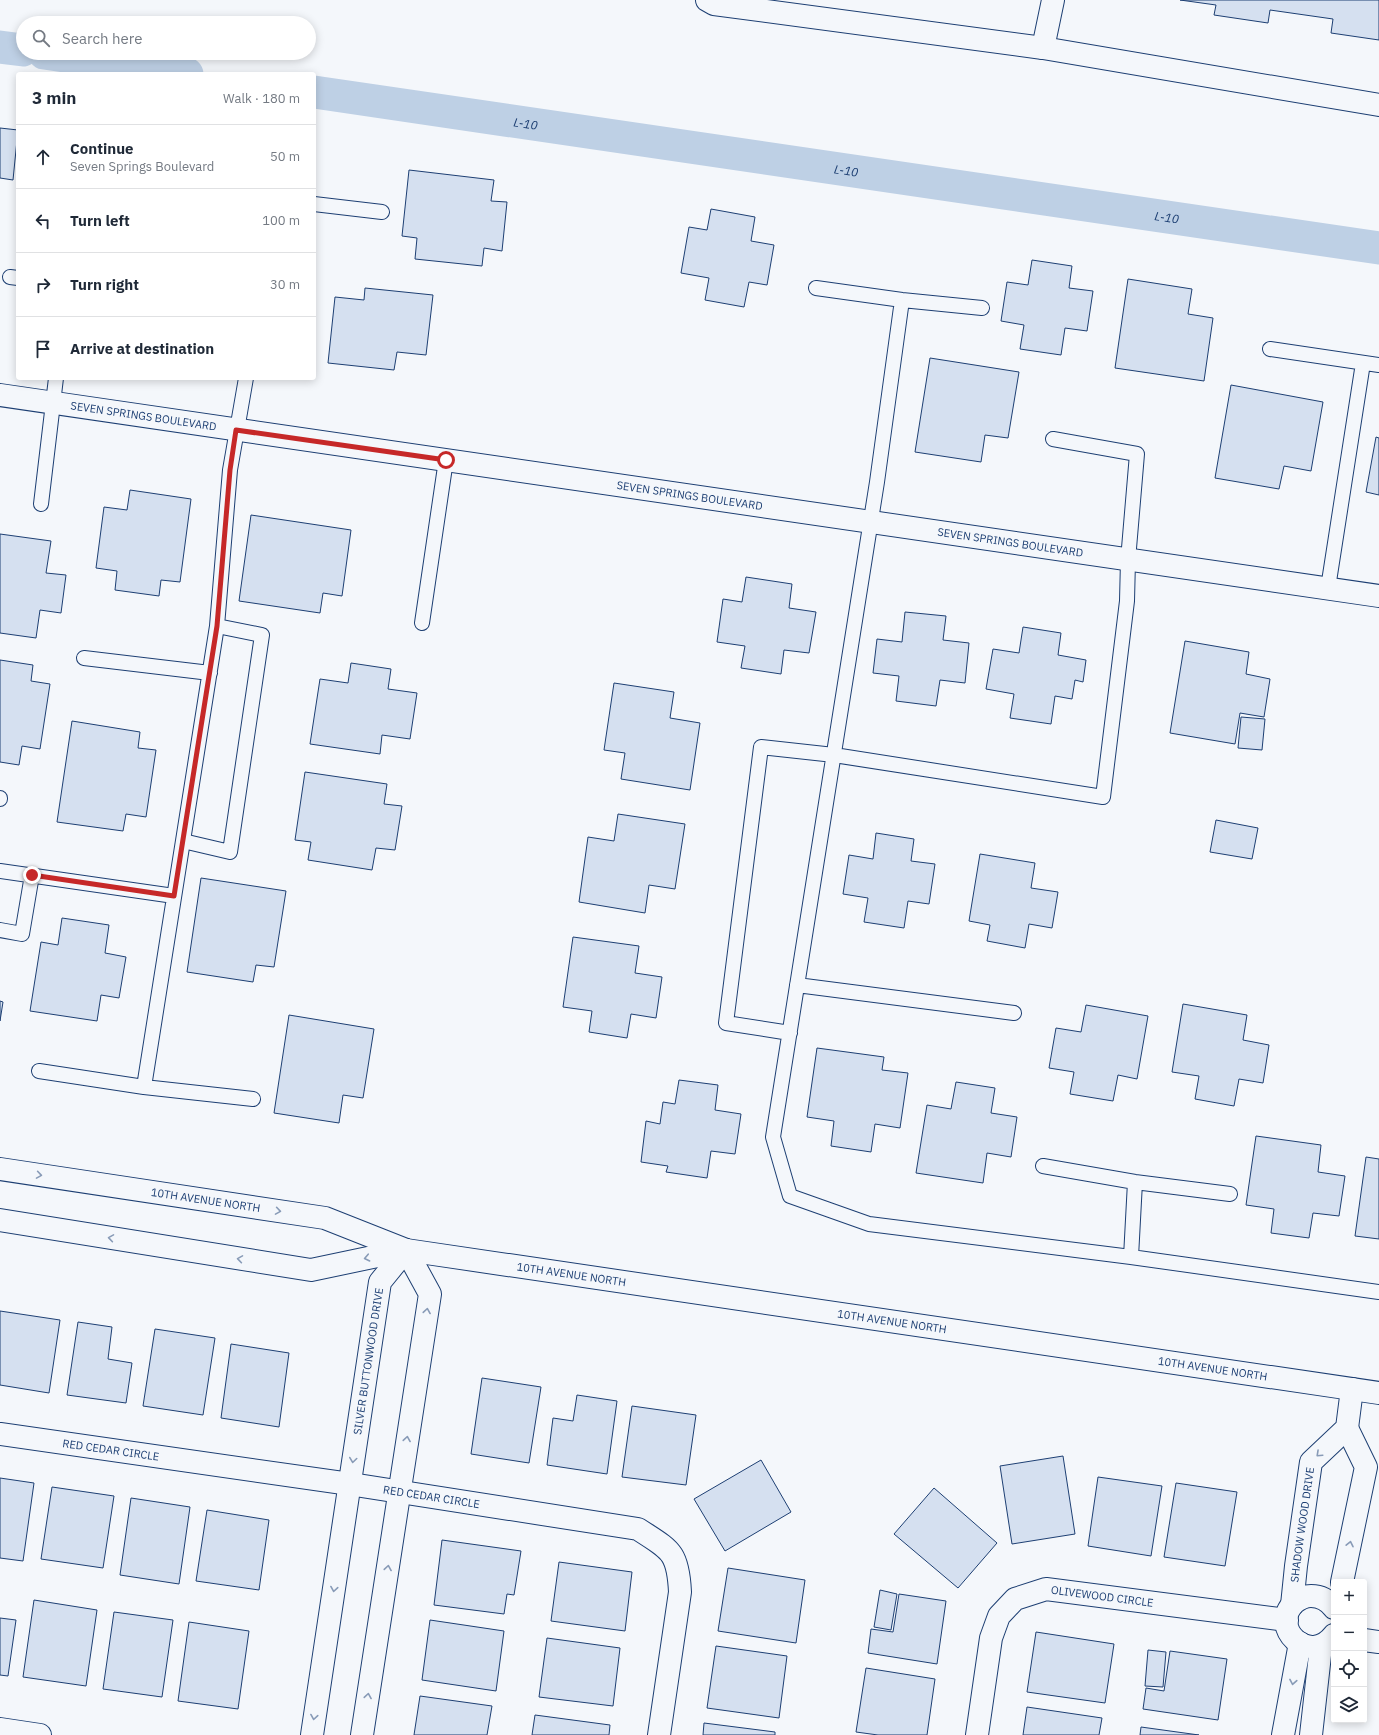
<!DOCTYPE html>
<meta charset="utf-8">
<style>
body{margin:0;font-family:"IBM Plex Sans",sans-serif;background:#f2f2f3;color:#1f2937}
.controls{position:absolute;right:12px;bottom:12px;display:grid;overflow:hidden;border-radius:4px;box-shadow:0 2px 10px #0003}
.controls button{width:36px;height:36px;display:grid;place-items:center;padding:0;border:0;border-bottom:1px solid #e0e1e3;background:#fff;color:#1f2937;font:20px sans-serif}
.stop{position:absolute;width:12px;height:12px;margin:-9px;border:3px solid #c62828;border-radius:50%;background:#fff}
.stop.end{background:#c62828;border-color:#fff;box-shadow:0 1px 4px #0008}
.list{margin:0;padding:0;list-style:none}
h2{display:flex;justify-content:space-between;align-items:center;height:52px;margin:0;padding:0 16px;font-size:17px}
h2 small{font-size:13px;font-weight:400;color:#747a83}
.list li{display:grid;grid-template-columns:26px 1fr auto;gap:12px;align-items:center;box-sizing:border-box;height:64px;padding:0 16px;border-top:1px solid #e0e1e3}
.list b{display:block;font-size:15px;white-space:nowrap}
.list p{margin:0;font-size:13px;white-space:nowrap;color:#747a83}
.list em{font-size:13px;font-style:normal;color:#747a83}
.icon{flex:none;width:22px;height:22px;fill:none;stroke:currentColor;stroke-width:2;stroke-linecap:round;stroke-linejoin:round}
.map{position:relative;flex:none;width:1379px;height:1735px;overflow:hidden}
.search{position:absolute;background:#fff;box-shadow:0 2px 10px #0003;left:16px;top:16px;width:300px;height:44px;display:flex;align-items:center;gap:10px;box-sizing:border-box;padding:0 14px;border-radius:22px;color:#747a83;font-size:15px}
.panel{position:absolute;background:#fff;box-shadow:0 2px 10px #0003;left:16px;top:72px;width:300px;height:308px;border-radius:4px}
.map>svg:first-child{display:block}
</style>
<div class="map">
<svg width="1379" height="1735" viewBox="0 0 1379 1735">
<rect width="100%" height="100%" fill="#f4f7fb"/>
<g fill="none" stroke-linecap="round" stroke-linejoin="round">
<g stroke="#bed0e5" stroke-width="33">
<path d="M0,47L23,50"/>
<path d="M44,53L187,74"/>
<path id="s1" d="M314,92L1379,248"/>
</g>
</g>
<path fill="#d5e0f0" stroke="#1d3f73" d="M1180,0H1379V40L1331,33L1333,19L1270,10L1268,23L1214,15L1216,5Z
M0,128L18,130L13,180L0,178Z
M409,170L494,180L491,201L507,202L502,251L484,248L482,266L415,259L417,238L402,236Z
M711,209L755,217L751,241L774,245L767,285L749,282L744,307L705,300L709,278L681,273L689,227L707,230Z
M1032,260L1072,266L1069,288L1093,291L1087,331L1065,328L1061,355L1020,349L1024,325L1001,321L1007,282L1028,285Z
M1128,279L1192,289L1188,314L1213,318L1204,381L1115,368Z
M365,288L433,295L426,355L397,352L394,370L328,363L335,297L364,300Z
M930,358L1019,372L1008,438L985,435L981,462L915,452Z
M1231,385L1323,402L1311,471L1284,466L1279,489L1215,478Z
M1376,437L1379,438V495L1366,492Z
M130,490L191,499L180,582L161,580L159,596L115,590L117,571L96,568L104,507L127,510Z
M251,515L351,530L342,596L323,593L320,613L239,601Z
M0,534L51,541L46,573L66,575L61,613L40,610L36,638L0,633Z
M746,577L792,584L789,608L816,612L809,653L784,650L781,674L741,668L745,646L717,642L723,599L742,602Z
M905,612L946,616L943,640L969,643L965,683L940,680L936,706L896,701L899,676L873,673L877,639L902,642Z
M1023,627L1061,633L1058,655L1086,660L1083,682L1075,680L1072,699L1055,696L1051,724L1010,718L1014,694L986,689L993,649L1019,653Z
M1185,641L1249,652L1246,674L1270,679L1264,717L1240,713L1235,744L1170,733Z
M0,660L33,665L31,681L50,684L40,749L22,746L19,765L0,762Z
M351,663L391,669L388,689L417,693L410,739L382,735L380,754L310,744L320,679L348,683Z
M614,683L674,692L670,718L700,723L690,790L621,779L625,753L604,750Z
M1241,717L1265,719L1262,750L1238,748Z
M72,721L140,732L138,748L156,750L146,817L126,814L123,831L57,822Z
M305,772L387,784L384,804L402,806L395,850L376,848L372,870L308,860L311,842L295,840Z
M618,814L685,824L675,889L649,885L645,913L579,902L588,837L614,841Z
M1216,820L1258,828L1252,859L1210,852Z
M876,833L914,839L911,861L935,864L929,904L908,901L904,928L864,922L868,898L843,894L849,855L873,859Z
M980,854L1035,863L1031,888L1058,892L1052,928L1029,924L1025,948L987,941L990,925L969,921Z
M201,878L286,891L274,967L256,965L253,982L187,972Z
M62,918L109,925L105,953L126,957L119,998L101,995L97,1021L30,1011L41,942L58,945Z
M573,937L639,946L635,973L662,977L656,1018L631,1014L627,1038L589,1032L592,1011L563,1007Z
M0,1001L3,1002L0,1021Z
M1183,1004L1247,1015L1243,1040L1269,1045L1263,1083L1239,1079L1234,1106L1195,1099L1199,1076L1172,1072Z
M1086,1005L1148,1016L1137,1079L1118,1075L1113,1101L1070,1094L1074,1072L1049,1068L1056,1028L1081,1032Z
M289,1015L374,1029L363,1098L343,1095L339,1123L274,1113Z
M817,1048L884,1057L882,1070L908,1073L900,1128L875,1124L871,1152L831,1146L834,1121L807,1117Z
M679,1080L718,1085L715,1110L741,1114L735,1154L711,1151L707,1178L666,1172L668,1166L641,1162L646,1121L660,1124L663,1102L675,1104Z
M956,1082L995,1088L991,1113L1017,1117L1011,1157L987,1153L983,1183L916,1173L927,1105L951,1109Z
M1256,1136L1321,1145L1318,1172L1345,1176L1339,1216L1313,1213L1309,1238L1271,1233L1274,1209L1246,1205Z
M1366,1157L1379,1159V1239L1355,1236Z
M0,1311L60,1320L49,1393L0,1385Z
M78,1322L112,1327L108,1359L132,1363L126,1403L67,1395Z
M155,1329L215,1338L203,1415L143,1406Z
M231,1344L289,1353L279,1427L221,1418Z
M482,1378L541,1387L529,1463L471,1454Z
M577,1395L617,1401L607,1474L547,1465L553,1418L573,1421Z
M632,1406L696,1415L686,1485L622,1477Z
M1063,1456L1075,1534L1012,1544L1000,1466Z
M761,1460L791,1512L725,1551L694,1499Z
M1098,1477L1162,1486L1151,1556L1088,1546Z
M0,1478L34,1483L23,1561L0,1558Z
M1176,1483L1237,1492L1225,1566L1164,1557Z
M52,1487L114,1496L103,1568L41,1559Z
M934,1488L997,1543L958,1588L894,1534Z
M131,1498L190,1507L179,1584L120,1575Z
M207,1510L269,1520L259,1590L196,1581Z
M442,1540L521,1551L514,1595L507,1594L504,1614L434,1605Z
M559,1562L632,1572L625,1631L551,1621Z
M728,1568L805,1580L796,1643L718,1631Z
M880,1590L897,1594L891,1630L874,1627Z
M899,1594L946,1601L937,1664L868,1653L871,1629L893,1632Z
M34,1600L97,1610L86,1686L23,1677Z
M114,1612L173,1620L162,1697L103,1689Z
M0,1618L16,1620L8,1676L0,1675Z
M430,1620L504,1631L496,1691L422,1680Z
M189,1622L249,1631L238,1709L178,1701Z
M1036,1632L1114,1644L1105,1703L1027,1692Z
M547,1638L620,1648L613,1706L539,1697Z
M716,1646L787,1656L779,1718L707,1708Z
M1148,1650L1166,1652L1163,1687L1145,1686Z
M1170,1651L1227,1659L1218,1720L1143,1709L1146,1688L1164,1691Z
M866,1668L935,1679L927,1735H878L856,1732Z
M420,1696L492,1706L487,1735H414Z
M1027,1707L1102,1718L1099,1735H1023Z
M535,1715L610,1725L609,1735H532Z
M704,1723L775,1732V1735H703Z
M1141,1727L1199,1735H1140Z"/>
<g fill="none" stroke-linecap="round" stroke-linejoin="round">
<defs>
<path id="lane" d="M314,204L382,212
M10,277L18,278
M816,288L902,300L982,308
M902,300L877,482L773,1137L790,1196L869,1224L1131,1257L1135,1182
M1270,349L1379,365
M41,504L56,378
M1328,588L1363,363
M422,623L446,460
M84,658L210,673
M0,799V798
M183,841L230,852L262,635L217,626
M0,871L174,896
M0,930L22,934L32,875
M797,985L1014,1013
M790,1033L726,1023L761,747L834,755L1103,797L1127,601L1128,560L1137,454L1053,439
M39,1071L144,1087L253,1099
M144,1087L217,626L230,470L246,378
M1043,1166L1135,1182L1230,1194
M1131,1257L1379,1292"/>
<g id="street">
<path d="M707,0L714,4L1043,48L1379,105"/>
<path d="M1043,48L1053,0"/>
<path id="s2" d="M0,395L1379,596"/>
<path id="s3" d="M0,1434L350,1484L638,1529C670,1550 678,1551 680,1592L659,1735"/>
<path d="M1342,1582L1366,1467L1347,1428"/>
<path id="s4" d="M1292,1605L1296,1566L1311,1462L1347,1428L1352,1389"/>
<path d="M1334,1608C1328,1600 1321,1596 1311,1596C1304,1596 1299,1599 1294,1603C1269,1627 1309,1667 1334,1635"/>
<path d="M1364,1640L1379,1642"/>
<path d="M0,1729L40,1735"/>
<path id="s5" d="M312,1735L380,1282L406,1250L430,1294L362,1735"/>
<path id="s6" d="M977,1735L991,1638L999,1616L1015,1599L1046,1589L1287,1620"/>
<path d="M1283,1735L1300,1643"/>
<path d="M1311,1735L1321,1646"/>
</g>
<g id="secondary">
<path id="s7" d="M0,1169L325,1218L406,1250L1379,1393"/>
<path d="M0,1220L311,1270L406,1250"/>
</g>
</defs>
<use href="#lane" stroke="#1d3f73" stroke-width="16"/>
<use href="#street" stroke="#1d3f73" stroke-width="24"/>
<use href="#secondary" stroke="#1d3f73" stroke-width="24"/>
<use href="#lane" stroke="#f4f7fb" stroke-width="14"/>
<use href="#street" stroke="#f4f7fb" stroke-width="22"/>
<use href="#secondary" stroke="#f4f7fb" stroke-width="22"/>
</g>
<defs><path id="oneway-chevron" d="M-2-3.5L2.5 0L-2 3.5" fill="none" stroke-width="1.6" stroke-linecap="round" stroke-linejoin="round"/></defs>
<g stroke="#889bb7">
<use href="#oneway-chevron" transform="translate(39 1175) rotate(9)"/>
<use href="#oneway-chevron" transform="translate(278 1211) rotate(9)"/>
<use href="#oneway-chevron" transform="translate(111 1238) rotate(-171)"/>
<use href="#oneway-chevron" transform="translate(367 1258) rotate(168)"/>
<use href="#oneway-chevron" transform="translate(240 1259) rotate(-171)"/>
<use href="#oneway-chevron" transform="translate(427 1311) rotate(-81)"/>
<use href="#oneway-chevron" transform="translate(407 1439) rotate(-81)"/>
<use href="#oneway-chevron" transform="translate(1319 1454) rotate(137)"/>
<use href="#oneway-chevron" transform="translate(353 1460) rotate(98)"/>
<use href="#oneway-chevron" transform="translate(1350 1544) rotate(-78)"/>
<use href="#oneway-chevron" transform="translate(388 1568) rotate(-81)"/>
<use href="#oneway-chevron" transform="translate(334 1589) rotate(99)"/>
<use href="#oneway-chevron" transform="translate(1293 1682) rotate(100)"/>
<use href="#oneway-chevron" transform="translate(368 1696) rotate(-81)"/>
<use href="#oneway-chevron" transform="translate(314 1717) rotate(99)"/>
</g>
<g fill="none" stroke-linecap="round" stroke-linejoin="round">
<path stroke="#c62828" stroke-width="5" d="M32,875L174,896L217,626L230,470L236,430L446,460"/>
</g>
<g text-anchor="middle" dominant-baseline="central" stroke-width="3" stroke-linejoin="round" paint-order="stroke">
<g font-size="11" fill="#1d3f73" stroke="#f4f7fb">
<text stroke="none"><textPath href="#s2" startOffset="145">SEVEN SPRINGS BOULEVARD</textPath></text>
<text stroke="none"><textPath href="#s2" startOffset="697">SEVEN SPRINGS BOULEVARD</textPath></text>
<text stroke="none"><textPath href="#s2" startOffset="1021">SEVEN SPRINGS BOULEVARD</textPath></text>
<text stroke="none"><textPath href="#s7" startOffset="208">10TH AVENUE NORTH</textPath></text>
<text stroke="none"><textPath href="#s7" startOffset="583">10TH AVENUE NORTH</textPath></text>
<text stroke="none"><textPath href="#s7" startOffset="907">10TH AVENUE NORTH</textPath></text>
<text stroke="none"><textPath href="#s5" startOffset="378">SILVER BUTTONWOOD DRIVE</textPath></text>
<text stroke="none"><textPath href="#s7" startOffset="1231">10TH AVENUE NORTH</textPath></text>
<text stroke="none"><textPath href="#s3" startOffset="112">RED CEDAR CIRCLE</textPath></text>
<text stroke="none"><textPath href="#s3" startOffset="436">RED CEDAR CIRCLE</textPath></text>
<text stroke="none"><textPath href="#s4" startOffset="81">SHADOW WOOD DRIVE</textPath></text>
<text stroke="none"><textPath href="#s6" startOffset="234">OLIVEWOOD CIRCLE</textPath></text>
</g>
<g font-size="12" font-style="italic" fill="#1d3f73" stroke="#f4f7fb">
<text stroke="none"><textPath href="#s1" startOffset="214">L-10</textPath></text>
<text stroke="none"><textPath href="#s1" startOffset="538">L-10</textPath></text>
<text stroke="none"><textPath href="#s1" startOffset="862">L-10</textPath></text>
</g>
</g>
</svg>
<div class="controls">
<button>+</button>
<button>−</button>
<button><svg class="icon" aria-label="locate" viewBox="0 0 24 24"><circle cx="12" cy="12" r="6"/><path d="M12 2v4M12 18v4M2 12h4M18 12h4"/></svg></button>
<button><svg class="icon" aria-label="layers" viewBox="0 0 24 24"><path d="M12 4l9 5-9 5-9-5zM3 14l9 5 9-5"/></svg></button>
</div>
<div class="stop" style="left:446px;top:460px"></div>
<div class="stop end" style="left:32px;top:875px"></div>
<div class="search"><svg class="icon" aria-label="search" viewBox="0 0 24 24"><circle cx="10" cy="10" r="6"/><path d="M15 15l6 6"/></svg>Search here</div>
<section class="panel">
<h2>3 min<small>Walk · 180 m</small></h2>
<ul class="list">
<li><svg class="icon" aria-label="ahead" viewBox="0 0 24 24"><path d="M12 20V5M6 11l6-6 6 6"/></svg><div><b>Continue</b><p>Seven Springs Boulevard</p></div><em>50 m</em></li>
<li><svg class="icon" aria-label="left" viewBox="0 0 24 24"><path d="M17 20v-9H6M10 6l-5 5 5 5"/></svg><div><b>Turn left</b></div><em>100 m</em></li>
<li><svg class="icon" aria-label="right" viewBox="0 0 24 24"><path d="M7 20v-9h11M14 6l5 5-5 5"/></svg><div><b>Turn right</b></div><em>30 m</em></li>
<li><svg class="icon" aria-label="arrive" viewBox="0 0 24 24"><path d="M6 21V4h12l-3 4 3 4H6"/></svg><div><b>Arrive at destination</b></div></li>
</ul>
</section>
</div>
